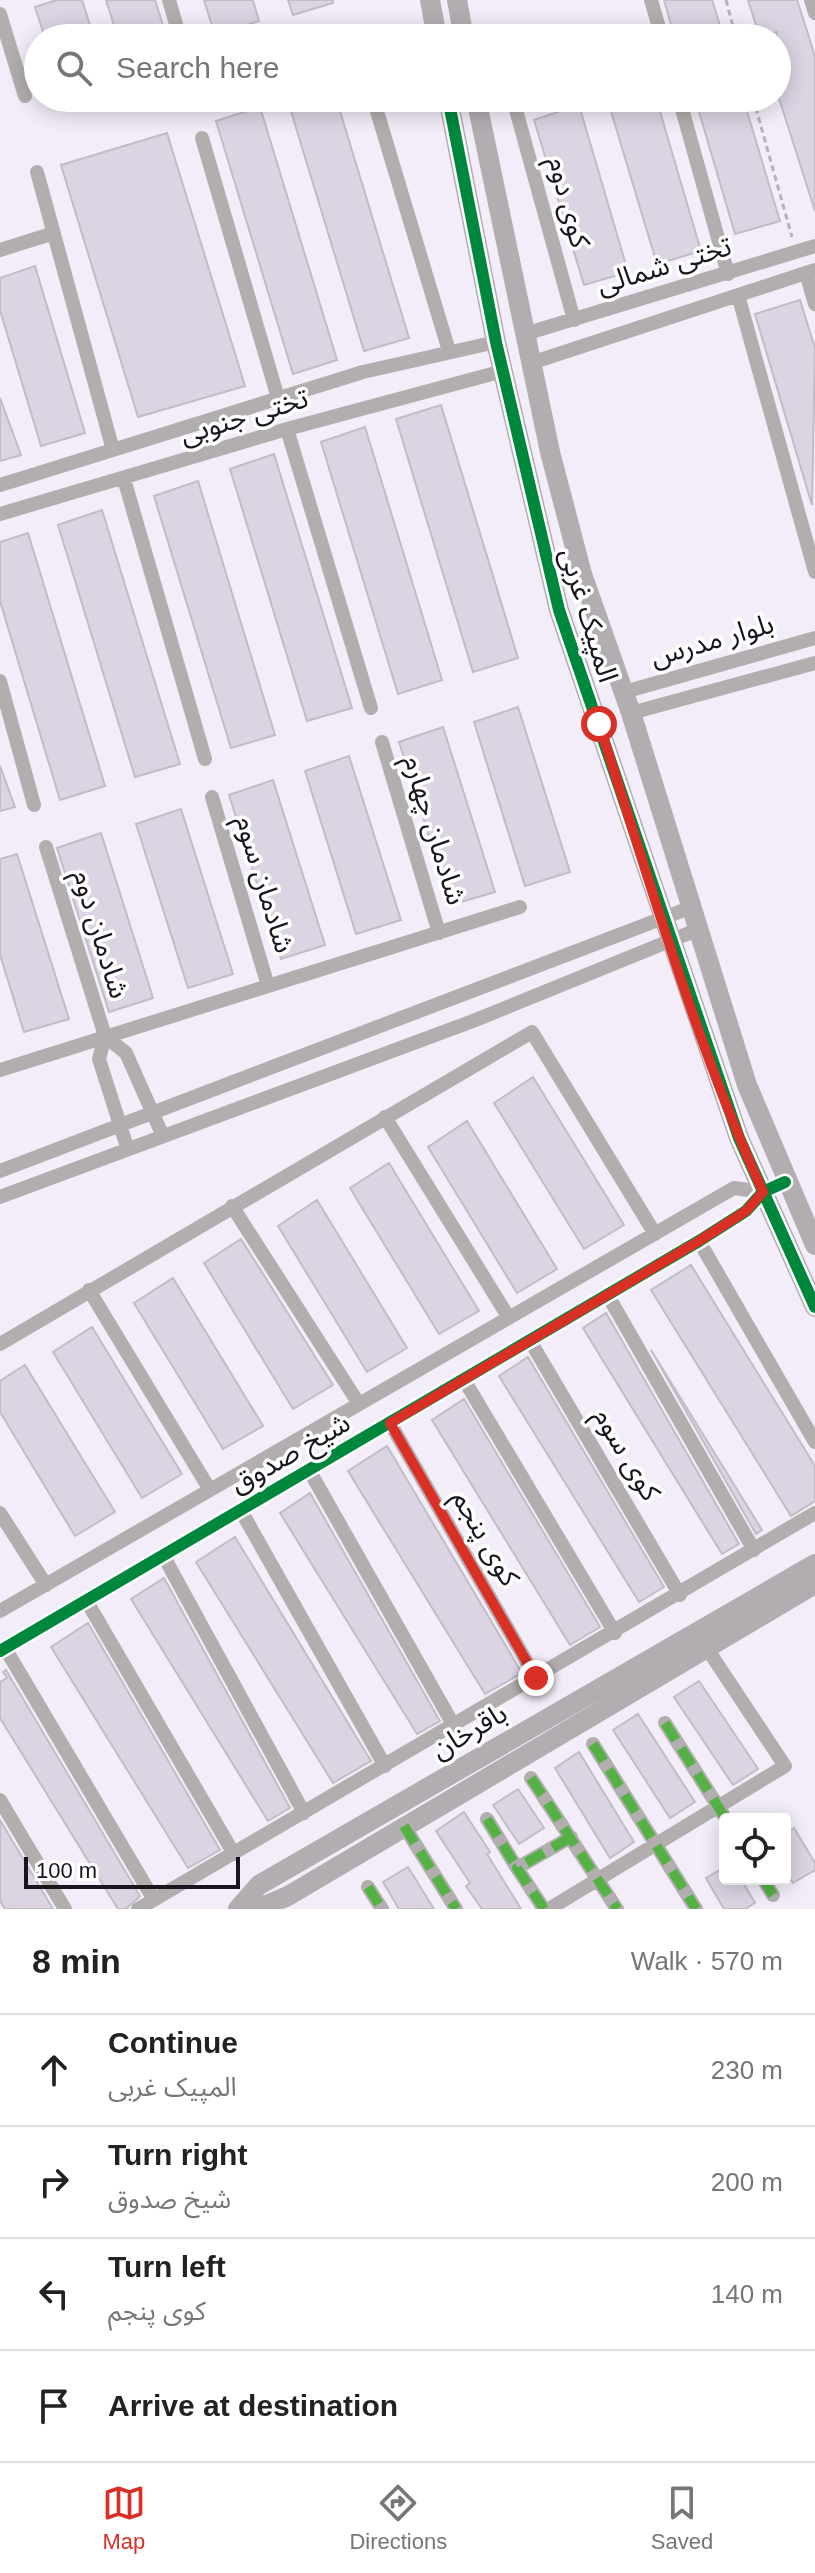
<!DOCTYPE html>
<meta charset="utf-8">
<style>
body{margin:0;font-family:Arial,"Noto Sans Arabic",sans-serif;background:#f2f2f2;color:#222}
.controls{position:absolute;right:24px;bottom:24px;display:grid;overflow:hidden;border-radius:8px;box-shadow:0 4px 20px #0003}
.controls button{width:72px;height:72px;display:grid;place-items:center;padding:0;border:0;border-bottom:2px solid #e0e0e0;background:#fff;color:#222;font:40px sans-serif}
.scale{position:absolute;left:24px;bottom:20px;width:216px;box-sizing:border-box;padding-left:8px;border:4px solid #19151e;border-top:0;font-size:22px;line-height:28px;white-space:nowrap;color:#19151e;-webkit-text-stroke:6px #fff;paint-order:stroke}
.stop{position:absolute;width:24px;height:24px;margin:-18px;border:6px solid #d93025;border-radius:50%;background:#fff}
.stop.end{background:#d93025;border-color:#fff;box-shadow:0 2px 8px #0008}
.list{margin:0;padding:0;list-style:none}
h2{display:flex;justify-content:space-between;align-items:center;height:104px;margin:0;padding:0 32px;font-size:34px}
h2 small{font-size:26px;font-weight:400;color:#767676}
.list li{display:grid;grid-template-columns:52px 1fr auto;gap:24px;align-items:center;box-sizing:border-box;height:112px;padding:0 32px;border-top:2px solid #e0e0e0}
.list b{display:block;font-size:30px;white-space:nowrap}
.list p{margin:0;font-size:26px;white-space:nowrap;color:#767676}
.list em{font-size:26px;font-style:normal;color:#767676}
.icon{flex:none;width:44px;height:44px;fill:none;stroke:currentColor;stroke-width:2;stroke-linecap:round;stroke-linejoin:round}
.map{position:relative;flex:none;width:815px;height:1909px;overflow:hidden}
.search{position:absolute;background:#fff;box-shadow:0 4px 20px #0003;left:24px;right:24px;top:24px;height:88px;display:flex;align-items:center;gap:20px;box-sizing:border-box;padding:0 28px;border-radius:44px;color:#767676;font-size:30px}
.sheet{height:552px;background:#fff}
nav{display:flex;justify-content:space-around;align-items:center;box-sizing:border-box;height:112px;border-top:2px solid #e0e0e0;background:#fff;font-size:22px;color:#767676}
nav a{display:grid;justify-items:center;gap:4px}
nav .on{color:#d93025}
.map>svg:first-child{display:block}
</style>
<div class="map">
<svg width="815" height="1909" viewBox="0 0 815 1909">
<rect width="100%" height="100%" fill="#f2edf8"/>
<path fill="#dcd4e3" stroke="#c0bdc6" stroke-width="2" d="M57,0H82L94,38H45L35,7Z
M106,0H155L167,38H118Z
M204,0H253L259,21L215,35Z
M288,0H333V3L293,15Z
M664,0H712L724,38H675Z
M748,0H797L808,34L815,57V211L777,92V32L760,38Z
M287,98H336L409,338L364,351Z
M607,98H656L701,251L657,264Z
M695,98H743L780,221L735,234Z
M579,105L628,272L584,285L534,120Z
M260,107L337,360L293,374L216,121Z
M167,133L245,386L138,417L61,165Z
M35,266L85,433L41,446L0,310V278Z
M800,300L815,348L812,505L755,314Z
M0,398L21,455L0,461Z
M441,405L518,658L473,672L396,419Z
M365,427L442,680L398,694L321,442Z
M274,454L352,708L307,721L230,469Z
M198,481L275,735L231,748L154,496Z
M102,510L180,764L135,777L58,525Z
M28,533L105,786L60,800L0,601V542Z
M518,707L570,872L525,886L474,722Z
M443,727L495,892L451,905L399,742Z
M349,756L401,920L356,934L305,771Z
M0,766L15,807L0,811Z
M273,780L325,945L281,959L229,795Z
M181,809L233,974L188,988L136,824Z
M101,833L153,998L109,1012L57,848Z
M17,854L69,1019L24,1032L0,955V859Z
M533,1077L624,1225L584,1249L494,1103Z
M467,1121L557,1269L517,1293L428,1147Z
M389,1163L479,1311L439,1334L350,1188Z
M317,1200L407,1348L367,1372L278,1226Z
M241,1239L333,1385L293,1409L204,1263Z
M691,1265L815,1466V1501L791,1516L651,1290Z
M173,1278L263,1426L223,1449L134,1303Z
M606,1313L739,1544L722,1554L583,1328Z
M92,1327L182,1474L142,1498L53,1352Z
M651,1350L762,1530L756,1534Z
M528,1357L664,1587L639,1602L499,1376Z
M25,1365L115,1512L75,1536L0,1412V1381Z
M464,1399L600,1627L570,1645L432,1420Z
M387,1446L522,1673L485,1694L348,1471Z
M310,1493L440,1721L417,1734L280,1513Z
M235,1537L371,1761L333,1783L196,1562Z
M164,1578L290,1808L268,1821L131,1599Z
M88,1623L220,1850L188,1868L51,1647Z
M6,1670L140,1896L126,1909H118L0,1718V1682L7,1678L3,1672Z
M699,1681L758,1769L733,1785L674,1697Z
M638,1714L695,1802L670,1818L613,1730Z
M579,1752L634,1842L610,1858L555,1768Z
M518,1789L544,1828L519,1844L493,1805Z
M464,1812L490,1852L487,1854L521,1909H482L466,1886L470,1883L436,1831Z
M0,1820L53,1909H5L0,1901Z
M794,1828L815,1863V1870L793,1883L785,1870V1833Z
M408,1867L434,1909H399L383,1882Z
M725,1867V1879H741L755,1903L745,1909H724L706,1878Z"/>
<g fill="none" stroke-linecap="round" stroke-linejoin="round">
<path stroke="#b6b2b7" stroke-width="3" stroke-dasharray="6 4" stroke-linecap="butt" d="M726,0L736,38
M753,98L792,237"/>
<path stroke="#b2aeb0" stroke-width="14" d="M169,0L180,38
M651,0L662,38
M811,0L815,13
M0,14L25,96
M373,98L449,351
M520,98L516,110L574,320
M679,98L728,274
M202,138L278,398
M37,172L113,450
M0,250L54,233
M806,273L815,304
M738,295L815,572
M528,333L815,246
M534,362L815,270
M287,429L371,708
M124,479L205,759
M0,485L363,372L496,342
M0,514L287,429L503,371
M0,681L34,805
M624,692L815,638
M631,713L815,663
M382,742L439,933
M212,797L268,986
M46,847L105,1036
M105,1036L99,1059L127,1147
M105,1036L126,1053L162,1134
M0,1070L520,907
M385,1117L509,1318
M0,1171L692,907
M0,1197L473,1021L699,929
M232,1206L359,1404
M699,1241L815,1442
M89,1290L210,1490
M607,1294L754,1550
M529,1339L680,1595
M0,1344L532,1032L655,1234
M463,1378L615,1633
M390,1423L536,1678
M309,1470L454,1726
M240,1509L385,1766
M0,1513L46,1585
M163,1555L304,1813
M86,1600L234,1854
M0,1611L734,1188L763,1192
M5,1648L154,1900
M0,1651L699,1241L746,1211L763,1192
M665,1723L726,1819
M593,1744L696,1909
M531,1778L617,1909
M0,1800L65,1909
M487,1819L517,1868
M404,1826L456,1909
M763,1879L773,1895
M368,1887L382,1909
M138,1909L815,1513
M544,1909L517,1868L571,1837
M549,1909L785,1766L706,1647"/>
<path stroke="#b2adb1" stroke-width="20" d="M430,0L437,38
M457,0L464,38
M448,98L496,342L559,610L739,1138L815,1307
M476,98L550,452L582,574L631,713L747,1085L815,1245
M238,1909L259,1885L815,1564
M258,1909L288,1896L815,1584"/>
<path stroke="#55b145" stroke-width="10" stroke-dasharray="20 10" stroke-linecap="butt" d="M665,1723L726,1819
M593,1744L696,1909
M531,1778L617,1909
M487,1819L517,1868
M404,1826L456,1909
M763,1879L773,1895
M368,1887L382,1909
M544,1909L517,1868L571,1837"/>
<defs>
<path id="cycleway" d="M448,98L496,342L559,610L739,1138L815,1307
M0,1651L699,1241L746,1211L763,1192L785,1182"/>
</defs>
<use href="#cycleway" stroke="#fff" stroke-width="17"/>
<use href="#cycleway" stroke="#00873e" stroke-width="12"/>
</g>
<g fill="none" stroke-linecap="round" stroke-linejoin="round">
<path stroke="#d93025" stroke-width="10" d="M536,1678L390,1423L699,1241L746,1211L763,1192C695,1042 650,881 599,724"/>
</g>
<g text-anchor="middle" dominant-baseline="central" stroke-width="7" stroke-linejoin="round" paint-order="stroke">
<g font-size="28" fill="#19151e" stroke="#fff">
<text transform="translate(569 202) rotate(75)">کوی دوم</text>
<text transform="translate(664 265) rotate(-17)">تختی شمالی</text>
<text transform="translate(244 416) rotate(-17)">تختی جنوبی</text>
<text transform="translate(589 615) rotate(73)">المپیک غربی</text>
<text transform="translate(712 640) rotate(-16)">بلوار مدرس</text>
<text transform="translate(435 830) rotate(73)">شادمان چهارم</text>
<text transform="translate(265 884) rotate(73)">شادمان سوم</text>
<text transform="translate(101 934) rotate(73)">شادمان دوم</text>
<text transform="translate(290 1453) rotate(-30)">شیخ صدوق</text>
<text transform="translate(627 1454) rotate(59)">کوی سوم</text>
<text transform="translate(486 1538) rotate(60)">کوی پنجم</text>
<text transform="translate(469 1731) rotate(-30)">باقرخان</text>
</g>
</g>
</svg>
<div class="controls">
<button><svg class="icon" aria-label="locate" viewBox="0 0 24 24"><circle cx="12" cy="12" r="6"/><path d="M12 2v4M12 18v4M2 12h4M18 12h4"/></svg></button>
</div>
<div class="scale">100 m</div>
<div class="stop" style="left:599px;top:724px"></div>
<div class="stop end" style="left:536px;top:1678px"></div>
<div class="search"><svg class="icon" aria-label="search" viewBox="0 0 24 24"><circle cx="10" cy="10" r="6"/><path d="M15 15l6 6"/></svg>Search here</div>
</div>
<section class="sheet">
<h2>8 min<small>Walk · 570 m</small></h2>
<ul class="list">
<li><svg class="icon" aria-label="ahead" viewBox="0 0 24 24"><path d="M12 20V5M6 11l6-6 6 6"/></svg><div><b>Continue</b><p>المپیک غربی</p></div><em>230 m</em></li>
<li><svg class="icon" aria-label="right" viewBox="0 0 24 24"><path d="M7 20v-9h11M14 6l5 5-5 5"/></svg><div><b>Turn right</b><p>شیخ صدوق</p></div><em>200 m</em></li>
<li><svg class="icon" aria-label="left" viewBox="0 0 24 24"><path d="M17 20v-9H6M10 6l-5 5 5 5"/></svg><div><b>Turn left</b><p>کوی پنجم</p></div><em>140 m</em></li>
<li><svg class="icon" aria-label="arrive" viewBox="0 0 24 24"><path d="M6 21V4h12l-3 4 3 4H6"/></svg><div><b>Arrive at destination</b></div></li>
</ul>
</section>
<nav>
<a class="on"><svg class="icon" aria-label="map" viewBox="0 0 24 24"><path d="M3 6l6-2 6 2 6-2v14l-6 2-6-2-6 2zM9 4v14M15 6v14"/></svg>Map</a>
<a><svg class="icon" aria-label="directions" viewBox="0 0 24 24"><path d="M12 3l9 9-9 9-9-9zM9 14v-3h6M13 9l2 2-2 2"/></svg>Directions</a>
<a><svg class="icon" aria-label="saved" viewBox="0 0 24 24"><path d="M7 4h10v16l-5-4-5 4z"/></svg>Saved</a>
</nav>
